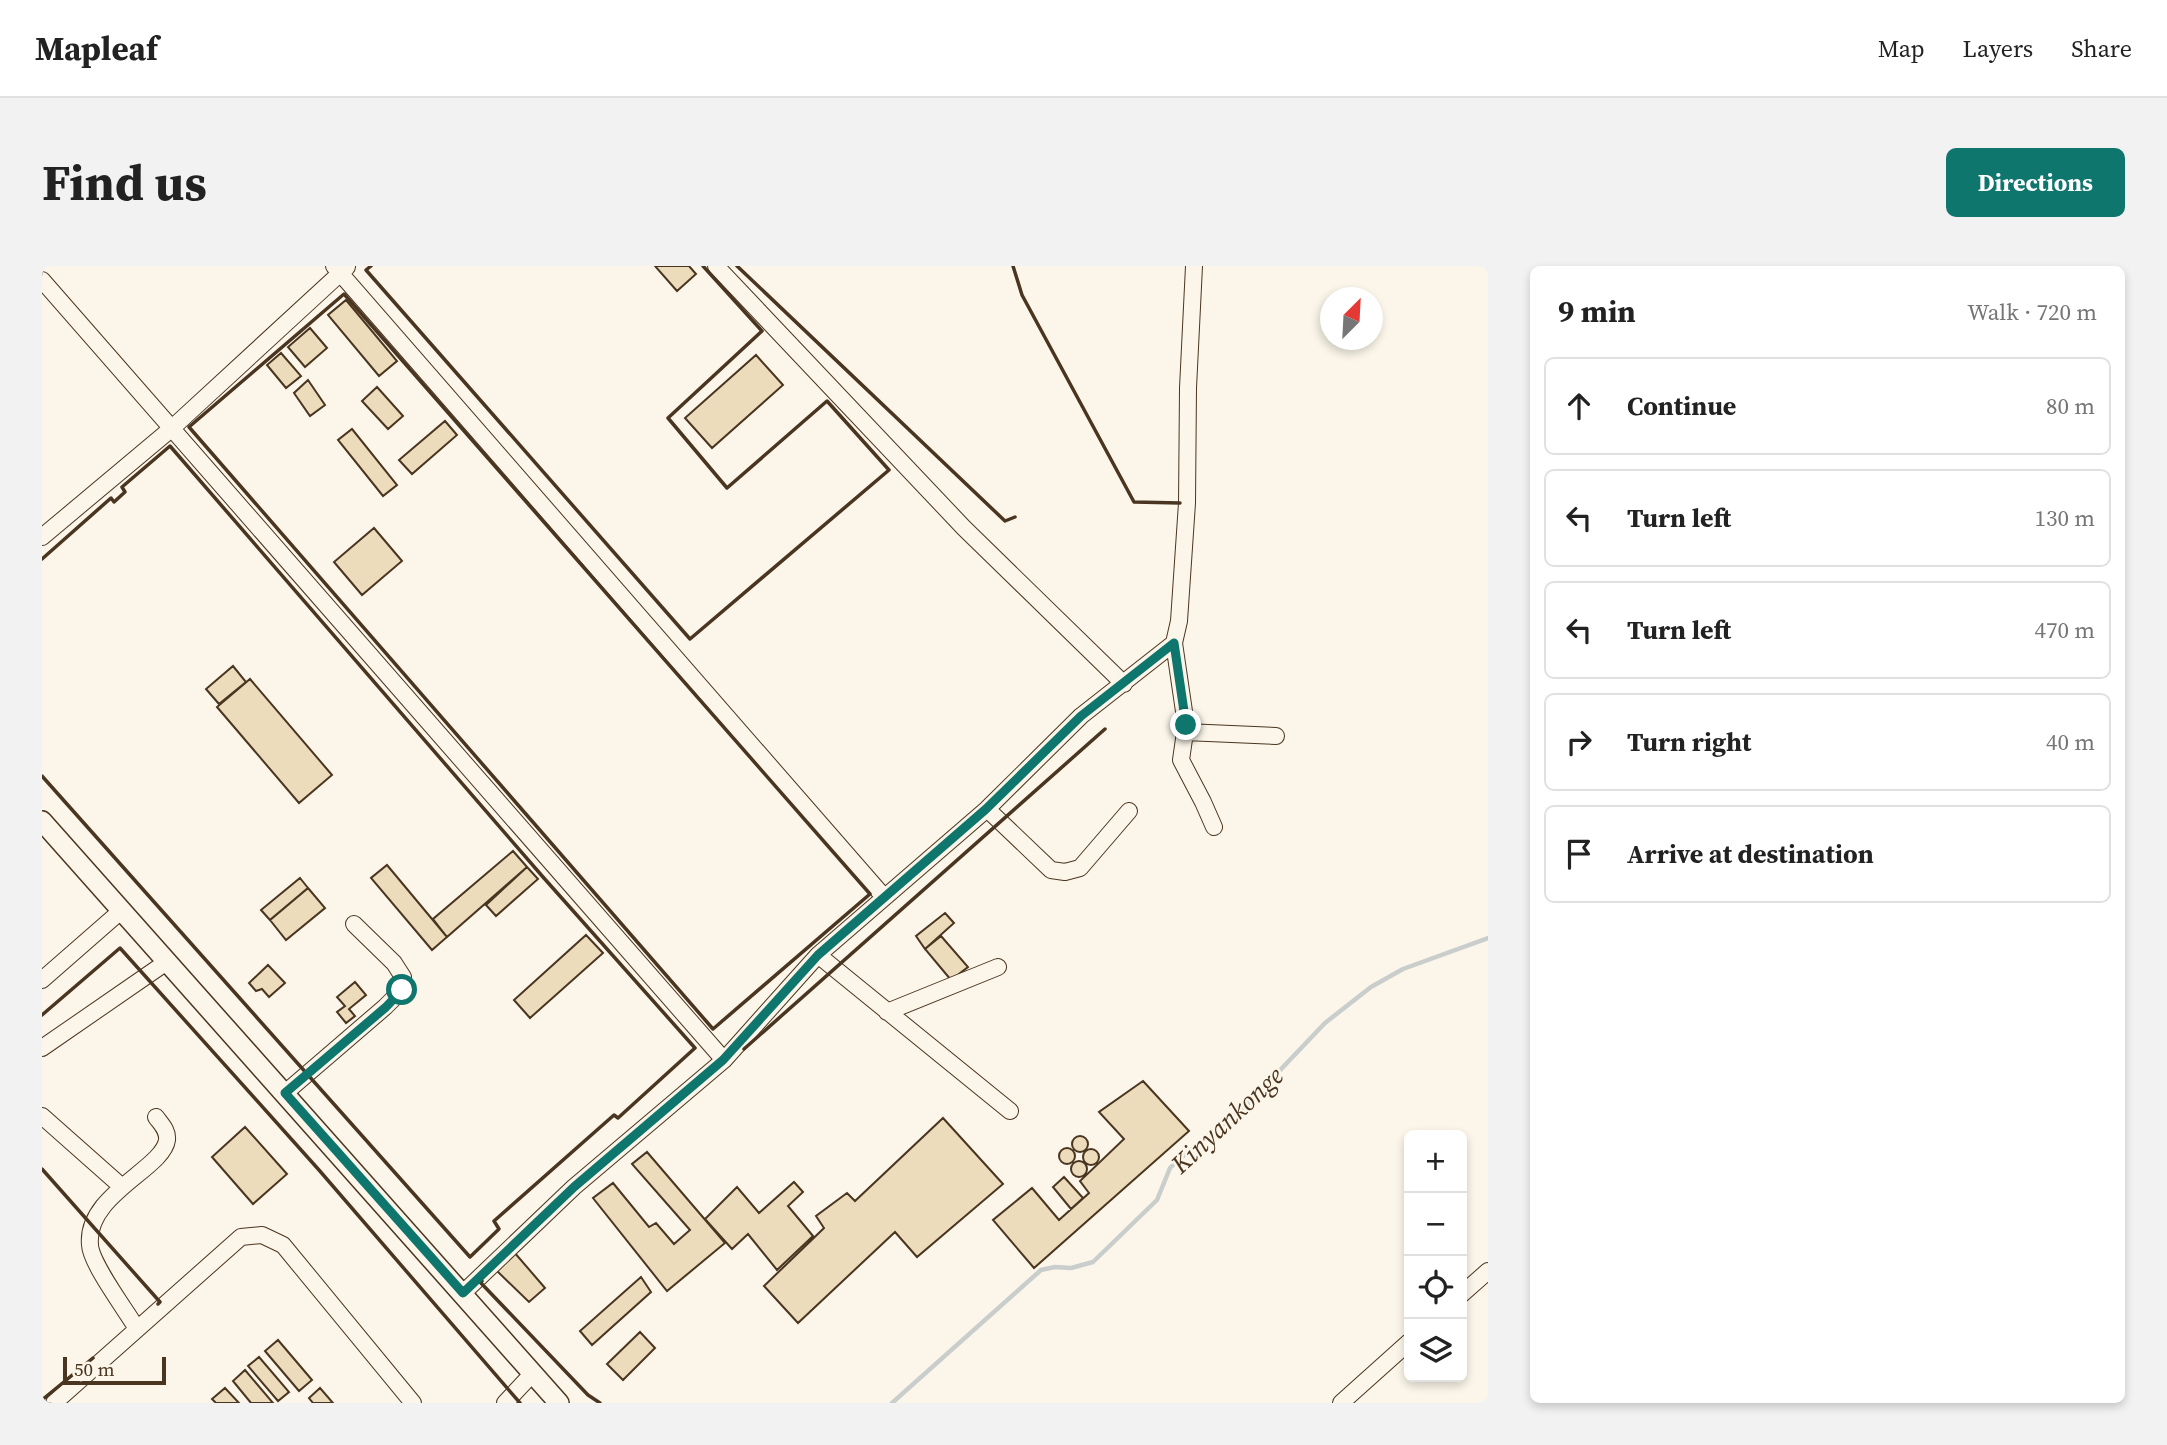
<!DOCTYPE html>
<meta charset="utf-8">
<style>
body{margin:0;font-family:"Source Serif 4",serif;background:#f2f2f2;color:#222}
.controls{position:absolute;right:21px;bottom:21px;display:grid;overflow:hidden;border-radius:10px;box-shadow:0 4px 10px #0003}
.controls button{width:63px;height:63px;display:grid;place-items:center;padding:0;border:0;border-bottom:2px solid #e0e0e0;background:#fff;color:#222;font:35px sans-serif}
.compass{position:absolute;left:1278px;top:21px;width:63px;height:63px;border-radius:50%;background:#fff;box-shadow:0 4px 10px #0003;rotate:24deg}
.scale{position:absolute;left:21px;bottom:18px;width:103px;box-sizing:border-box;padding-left:7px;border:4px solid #4a3520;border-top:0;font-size:19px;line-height:24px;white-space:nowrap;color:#4a3520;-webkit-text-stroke:5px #fbf6e9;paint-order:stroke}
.stop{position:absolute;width:21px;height:21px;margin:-16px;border:5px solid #0f766e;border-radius:50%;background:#fff}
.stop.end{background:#0f766e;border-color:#fff;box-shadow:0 2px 7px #0008}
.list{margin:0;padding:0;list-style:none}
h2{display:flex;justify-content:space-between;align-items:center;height:91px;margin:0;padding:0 28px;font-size:30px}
h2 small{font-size:23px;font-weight:400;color:#767676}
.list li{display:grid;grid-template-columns:46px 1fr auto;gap:21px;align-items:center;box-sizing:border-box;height:98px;margin:0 14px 14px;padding:0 14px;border:2px solid #e0e0e0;border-radius:10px}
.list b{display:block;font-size:26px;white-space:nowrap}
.list em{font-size:23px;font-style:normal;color:#767676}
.icon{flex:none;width:38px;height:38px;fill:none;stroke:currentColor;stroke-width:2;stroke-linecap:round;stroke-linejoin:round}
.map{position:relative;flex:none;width:1446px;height:1137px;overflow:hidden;border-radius:10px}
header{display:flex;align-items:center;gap:42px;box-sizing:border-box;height:98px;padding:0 35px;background:#fff;border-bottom:2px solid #e0e0e0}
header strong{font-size:33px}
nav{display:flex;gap:38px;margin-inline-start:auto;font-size:24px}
.intro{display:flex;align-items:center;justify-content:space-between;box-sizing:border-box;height:168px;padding:0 42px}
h1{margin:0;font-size:49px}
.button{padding:18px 32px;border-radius:10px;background:#0f766e;color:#fff;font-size:24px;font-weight:700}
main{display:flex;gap:42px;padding:0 42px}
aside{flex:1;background:#fff;border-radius:10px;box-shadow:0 4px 10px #0003}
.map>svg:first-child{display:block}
</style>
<header>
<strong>Mapleaf</strong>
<nav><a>Map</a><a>Layers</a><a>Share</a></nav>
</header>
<div class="intro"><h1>Find us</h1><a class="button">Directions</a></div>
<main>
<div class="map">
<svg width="1446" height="1137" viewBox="0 0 1446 1137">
<rect width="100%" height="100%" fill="#fbf6e9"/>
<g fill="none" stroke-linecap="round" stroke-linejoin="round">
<path stroke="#c9cecd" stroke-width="4.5" d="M850,1137L999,1004L1013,1001L1029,1002L1051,996L1115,934L1128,902L1135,895L1206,838L1283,757L1329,721L1361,703L1446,672"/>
</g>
<path fill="#ecdcbc" stroke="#4a3520" stroke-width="2" d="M613,0H647L654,8L635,25Z
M304,34L355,95L337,110L286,49Z
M268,62L285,82L263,101L246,81Z
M239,87L259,110L244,122L225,99Z
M714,89L741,119L670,182L643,152Z
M266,114L283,139L268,150L252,127Z
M335,121L361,150L346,163L320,135Z
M403,155L415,169L370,208L357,194Z
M310,163L355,219L341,230L296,174Z
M332,262L360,295L320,329L292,296Z
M191,400L204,416L177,438L164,423Z
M208,413L290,509L257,537L175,441Z
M471,585L485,601L405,671L391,653Z
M345,599L405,671L390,684L329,612Z
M485,601L496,613L454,650L444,639Z
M258,612L266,622L228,654L219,644Z
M266,622L283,642L244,674L228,654Z
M903,647L912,657L883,683L874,670Z
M544,669L561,687L488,752L472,734Z
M899,670L926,701L909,714L883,683Z
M226,699L243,717L227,731L220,723L214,725L207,717Z
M313,716L324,729L307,743L313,750L304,757L295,746L303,740L295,731Z
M1101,815L1147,865L992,1002L951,954L990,922L1017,954L1047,927L1038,915L1082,873L1057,846Z
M901,852L961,918L875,991L853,966L756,1057L722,1020L782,962L774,950L805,927L813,935Z
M203,861L245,908L211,938L170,891Z
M1030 878a8 8 0 1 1 16 0a8 8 0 1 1-16 0Z
M1017 890a8 8 0 1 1 16 0a8 8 0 1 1-16 0Z
M1041 891a8 8 0 1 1 16 0a8 8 0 1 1-16 0Z
M605,886L683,977L625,1025L551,932L571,917L607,961L614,957L632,978L648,964L590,898Z
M1029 903a8 8 0 1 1 16 0a8 8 0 1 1-16 0Z
M1022,911L1041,932L1029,943L1011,921Z
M752,916L761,926L746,940L771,970L735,1004L706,968L690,983L663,953L695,921L717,947Z
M472,986L503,1022L487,1036L453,1003Z
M599,1011L609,1026L550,1079L538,1065Z
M598,1066L613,1082L581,1114L565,1098Z
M236,1074L270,1114L257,1125L223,1085Z
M217,1091L247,1126L236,1135L206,1100Z
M203,1104L231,1137H209L191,1115Z
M183,1122L197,1137H174L170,1133Z
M278,1122L291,1137H271L267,1132Z"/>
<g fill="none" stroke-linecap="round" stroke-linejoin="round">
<defs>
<path id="minor" d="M292,0L842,631
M674,0L922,262L1082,418
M0,14L682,794
M0,271L129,163L305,1
M1132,377L1144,459L1139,494L1161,536L1172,561
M1143,466L1234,470
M945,543L1009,604L1023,606L1038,602L1087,545
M776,689L968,845
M0,714L80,644
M845,746L956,701
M0,782L126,695
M243,827L343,741L360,724L361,711L352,697L312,658
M0,850L79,920
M421,1027L532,921L682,794L776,689L945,543L1039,450L1132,377L1137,355L1145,237L1146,122L1152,0
M1420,1028L1446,1005
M95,1063C84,1044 49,998 48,979C43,929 121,903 125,874C126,864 119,858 114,851
M12,1137L199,971L220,969L241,979L371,1137
M463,1137L491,1107
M1299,1137L1367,1076"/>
<path id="major" d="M0,555L517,1137"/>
</defs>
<use href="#minor" stroke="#4a3520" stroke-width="18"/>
<use href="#major" stroke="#4a3520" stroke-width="22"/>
<use href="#minor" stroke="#fbf6e9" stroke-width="16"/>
<use href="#major" stroke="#fbf6e9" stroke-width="19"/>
<path stroke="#4a3520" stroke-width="3.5" d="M329,0L324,4L648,373L847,204L785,135L685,222L626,152L720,65L661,0
M695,0L963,255L973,251
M971,0L980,29L1092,236L1138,237
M302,28L828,628L671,763L147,161Z
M0,293L69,232L72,236L83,226L80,221L128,180L501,611L653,782L576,852L572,849L452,955L457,963L428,991L0,510
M0,749L78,682L277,904L478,1137
M702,783L1063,463
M0,903L118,1036L116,1038
M440,1015L438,1016L546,1129L558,1137
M0,1134L51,1092"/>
</g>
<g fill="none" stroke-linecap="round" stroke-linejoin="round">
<path stroke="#0f766e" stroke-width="9" d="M360,724L344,741L243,827L421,1027L532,921L681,794L776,689L944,543L1039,450L1132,377L1144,459"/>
</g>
<g text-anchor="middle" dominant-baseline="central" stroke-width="5" stroke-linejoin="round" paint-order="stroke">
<g font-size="26" font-style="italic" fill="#4a3520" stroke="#fbf6e9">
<text transform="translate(1185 854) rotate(-43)">Kinyankonge</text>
</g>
</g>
</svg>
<div class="controls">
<button>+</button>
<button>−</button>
<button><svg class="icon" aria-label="locate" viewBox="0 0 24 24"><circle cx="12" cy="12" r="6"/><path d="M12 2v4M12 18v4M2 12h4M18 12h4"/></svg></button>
<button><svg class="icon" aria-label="layers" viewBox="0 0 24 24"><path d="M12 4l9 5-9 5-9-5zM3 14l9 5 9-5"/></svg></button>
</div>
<svg class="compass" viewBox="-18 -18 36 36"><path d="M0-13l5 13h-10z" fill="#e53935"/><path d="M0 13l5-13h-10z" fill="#767676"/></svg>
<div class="scale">50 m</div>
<div class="stop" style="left:360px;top:724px"></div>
<div class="stop end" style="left:1144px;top:459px"></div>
</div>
<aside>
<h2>9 min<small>Walk · 720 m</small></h2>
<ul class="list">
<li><svg class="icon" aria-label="ahead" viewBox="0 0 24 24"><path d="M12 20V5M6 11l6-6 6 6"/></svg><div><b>Continue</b></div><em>80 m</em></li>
<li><svg class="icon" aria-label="left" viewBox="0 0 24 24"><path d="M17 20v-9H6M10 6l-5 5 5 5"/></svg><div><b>Turn left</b></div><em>130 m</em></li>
<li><svg class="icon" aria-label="left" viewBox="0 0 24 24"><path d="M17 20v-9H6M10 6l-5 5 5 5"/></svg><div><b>Turn left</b></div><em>470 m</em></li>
<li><svg class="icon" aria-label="right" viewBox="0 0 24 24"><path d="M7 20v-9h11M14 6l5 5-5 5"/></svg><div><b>Turn right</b></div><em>40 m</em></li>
<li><svg class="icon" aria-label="arrive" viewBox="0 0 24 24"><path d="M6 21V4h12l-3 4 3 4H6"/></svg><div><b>Arrive at destination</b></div></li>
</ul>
</aside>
</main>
